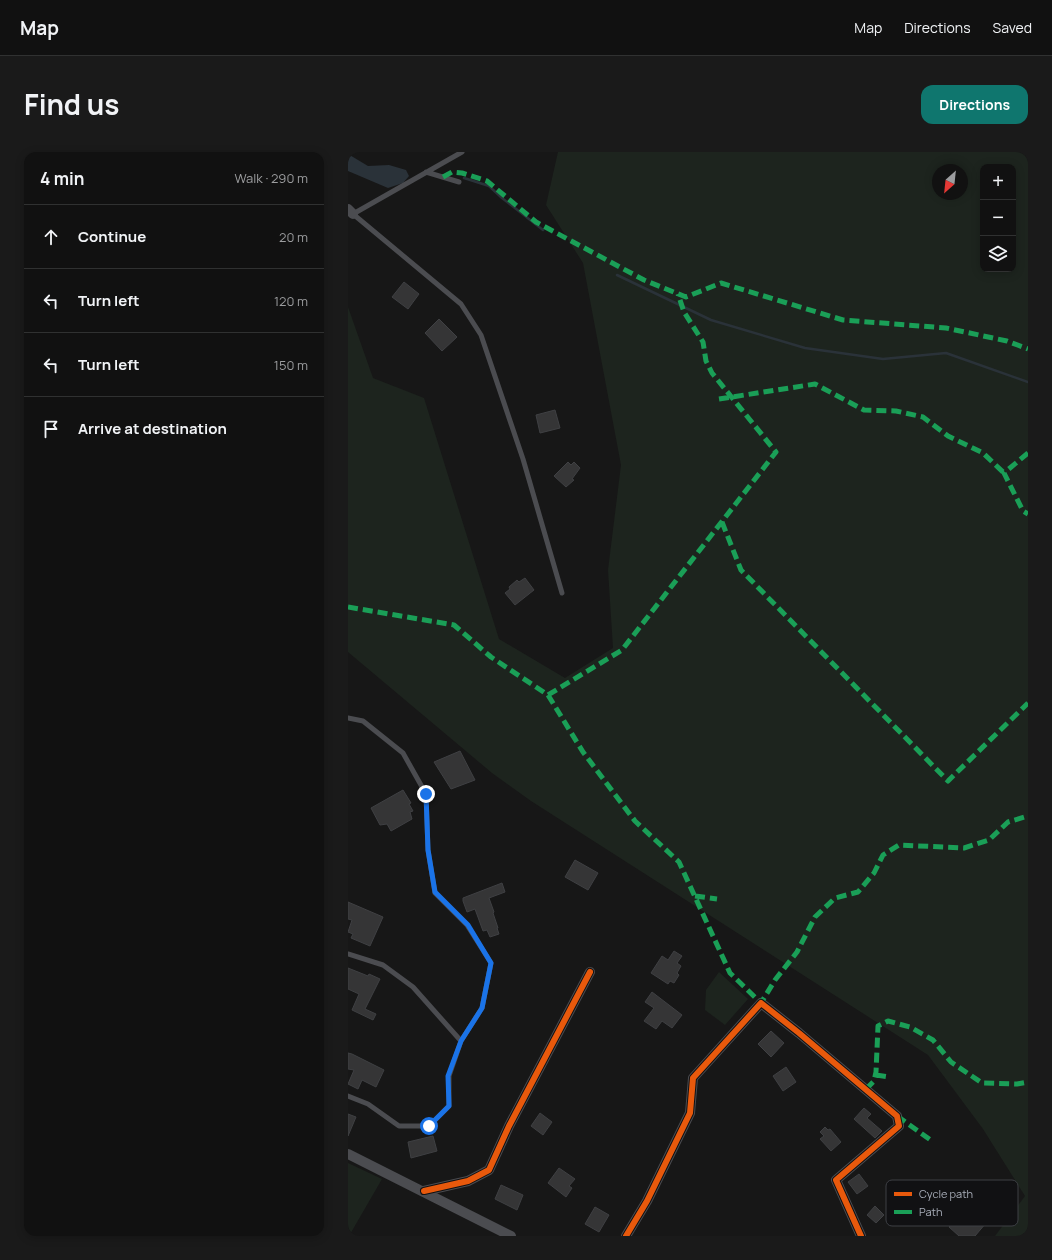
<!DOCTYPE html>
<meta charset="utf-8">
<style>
body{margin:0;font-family:Manrope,sans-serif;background:#1a1a1a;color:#f1f3f6}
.controls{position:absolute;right:12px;top:12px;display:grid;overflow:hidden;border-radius:8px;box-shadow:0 2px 10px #0003}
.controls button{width:36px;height:36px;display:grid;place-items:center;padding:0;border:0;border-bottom:1px solid #303131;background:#111;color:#f1f3f6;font:20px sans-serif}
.compass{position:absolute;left:584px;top:12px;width:36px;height:36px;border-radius:50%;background:#111;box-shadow:0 2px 10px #0003;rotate:207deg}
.stop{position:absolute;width:12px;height:12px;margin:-9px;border:3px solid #1a73e8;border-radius:50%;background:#fff}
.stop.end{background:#1a73e8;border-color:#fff;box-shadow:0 1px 4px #0008}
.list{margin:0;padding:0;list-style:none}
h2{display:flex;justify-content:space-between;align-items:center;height:52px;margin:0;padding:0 16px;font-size:17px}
h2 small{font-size:13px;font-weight:400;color:#9c9d9f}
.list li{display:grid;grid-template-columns:26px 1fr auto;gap:12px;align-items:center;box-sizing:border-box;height:64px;padding:0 16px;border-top:1px solid #303131}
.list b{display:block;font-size:15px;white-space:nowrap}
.list em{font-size:13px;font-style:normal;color:#9c9d9f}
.icon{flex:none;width:22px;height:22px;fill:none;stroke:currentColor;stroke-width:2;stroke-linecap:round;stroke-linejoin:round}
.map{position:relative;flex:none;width:680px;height:1084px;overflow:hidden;border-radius:12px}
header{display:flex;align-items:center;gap:24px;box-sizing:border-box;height:56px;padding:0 20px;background:#111;border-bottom:1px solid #303131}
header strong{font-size:19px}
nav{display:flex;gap:22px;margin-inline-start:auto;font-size:14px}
.intro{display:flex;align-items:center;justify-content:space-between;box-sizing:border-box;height:96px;padding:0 24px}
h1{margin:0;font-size:28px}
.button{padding:10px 18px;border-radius:12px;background:#0f766e;color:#fff;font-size:14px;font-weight:700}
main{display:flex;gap:24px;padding:0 24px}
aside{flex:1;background:#111;border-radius:12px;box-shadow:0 2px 10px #0003}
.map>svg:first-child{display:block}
</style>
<header>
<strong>Map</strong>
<nav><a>Map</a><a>Directions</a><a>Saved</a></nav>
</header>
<div class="intro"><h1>Find us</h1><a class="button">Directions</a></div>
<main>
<aside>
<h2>4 min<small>Walk · 290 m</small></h2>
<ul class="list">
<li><svg class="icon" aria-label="ahead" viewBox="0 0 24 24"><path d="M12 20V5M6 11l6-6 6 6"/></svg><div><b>Continue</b></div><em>20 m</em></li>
<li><svg class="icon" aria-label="left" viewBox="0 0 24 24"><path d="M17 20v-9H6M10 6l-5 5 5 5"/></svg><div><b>Turn left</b></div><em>120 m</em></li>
<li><svg class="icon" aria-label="left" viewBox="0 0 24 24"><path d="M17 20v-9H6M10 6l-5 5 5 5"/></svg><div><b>Turn left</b></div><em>150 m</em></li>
<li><svg class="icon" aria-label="arrive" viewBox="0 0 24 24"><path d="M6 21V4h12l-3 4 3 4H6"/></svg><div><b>Arrive at destination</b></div></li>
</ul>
</aside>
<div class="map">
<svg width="680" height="1084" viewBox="0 0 680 1084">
<rect width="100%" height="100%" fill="#171717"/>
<path fill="#1d241e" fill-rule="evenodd" d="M210,0H680V1084H647L677,1044L635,977L580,903L183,649L144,621L0,500V155L25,226L76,246L151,487L217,526L265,496L260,418L273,313L235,111L198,53ZM635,15H665V117H635ZM590,18H614V42H590Z
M371,820L400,847L377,873L357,858L358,838Z
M0,1011L34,1027L1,1084H0Z"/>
<path fill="#2a3239" d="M0,2L20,14L41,13L58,18L61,24L55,31L40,36L0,19Z"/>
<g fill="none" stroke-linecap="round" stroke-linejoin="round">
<path stroke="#2a3239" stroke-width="2.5" d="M116,26L141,34L154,46L195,78
M269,123L363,168L457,196L535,207L598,201L680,230"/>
</g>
<path fill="#353536" stroke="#3f4043" d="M56,130L71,142L60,157L44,145Z
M91,167L109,185L94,199L77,181Z
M207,258L212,276L192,281L188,263Z
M220,310L223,313L226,310L232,316L224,327L226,328L218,335L206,324Z
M177,426L186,438L167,453L157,441L162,437L161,435L169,428L171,430Z
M112,599L127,628L103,637L86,610Z
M55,638L63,651L61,652L65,659L62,660L64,667L43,679L39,672L32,673L23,656Z
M227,708L250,721L240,738L217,725Z
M154,731L157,740L141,746L146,760L145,761L150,776H149L151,782L142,785L139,778L135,779L127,757L119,760L115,749V746Z
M0,750L35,765L22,794L3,786L5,782L0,780L4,768L0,767Z
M326,799L334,804L329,811L333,814L329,821L331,823L326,831L322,829L320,832L303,821L314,804L320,808Z
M0,816L20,824L21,822L32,827L17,857L28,862L25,868L4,858L11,842L0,837Z
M304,840L334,863L324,876L314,869L308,877L296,869L306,856L297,850Z
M423,879L436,891L423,905L410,892Z
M0,901L4,902L36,918L28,935L14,928L10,937L0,932L6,918L0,917Z
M438,915L448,930L435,939L425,924Z
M516,956L523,962L519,966L534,979L527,986L506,967Z
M192,961L204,970L195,983L183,974Z
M0,962L8,965L0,984Z
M477,975L480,978L482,977L493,990L483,999L472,987L476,984L472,980Z
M85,984L89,999L63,1006L60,990Z
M211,1016L227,1027L221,1034L224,1036L218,1045L200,1031Z
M511,1022L520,1034L509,1042L500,1030Z
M153,1033L175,1043L169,1058L147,1047Z
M527,1054L536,1063L528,1071L519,1063Z
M620,1054L638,1071L627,1084H611L601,1075Z
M247,1055L261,1063L251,1080L237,1072Z"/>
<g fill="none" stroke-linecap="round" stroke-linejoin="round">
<path stroke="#4b4c50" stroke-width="5" d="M114,0L5,62L113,152L133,183L175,307L214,441
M78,20L111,30
M0,566L15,569L55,601L78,642L80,698L87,741L119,773L143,811L134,856L113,889L101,924V954L81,974H51L20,952L0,944
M0,802L35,813L65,835L113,889"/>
<path stroke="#4b4c50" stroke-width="10" d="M0,57L5,62
M0,1002L163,1084
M76,1039L120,1029L141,1018L161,974L242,820
M278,1084L299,1049L342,961L345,926L413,851L451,881L549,964L551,974L488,1028L513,1084"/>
<path stroke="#1a9f57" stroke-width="5" stroke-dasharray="10 5" stroke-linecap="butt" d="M95,25L104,20L114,21L139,29L188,70L296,128L338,145L373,131L495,168L598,176L659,189L680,197
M371,247L467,232L516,258L548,259L575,265L600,284L635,301L656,321
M680,301L656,321L675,359L680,362
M374,370L393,418L600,629L680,551
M0,455L106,473L143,505L200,543L274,498L428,300L364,221L358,209L355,190L336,160L330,142
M200,543L235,600L287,669L331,710L382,821L413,851L427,828L449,800L467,765L487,746L510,740L526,721L535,703L551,693L616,696L641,688L660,670L680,664
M347,744L369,747
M528,923L541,925
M518,937L526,929L528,920L530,874L540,869L562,875L585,888L603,910L634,931L669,932L680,930
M549,964L584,989"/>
<defs>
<path id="cycleway" d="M76,1039L120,1029L141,1018L161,974L242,820
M278,1084L299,1049L342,961L345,926L413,851L451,881L549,964L551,974L488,1028L513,1084"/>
</defs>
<use href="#cycleway" stroke="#111113" stroke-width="8"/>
<use href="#cycleway" stroke="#e8590c" stroke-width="6"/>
</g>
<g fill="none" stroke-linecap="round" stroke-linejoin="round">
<path stroke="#1a73e8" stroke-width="5" d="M78,642L80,698L87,740L120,773L143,811L134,856L113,889L100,924L101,954L81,974"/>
</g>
<rect x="538" y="1028" width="132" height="46" rx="6" fill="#111113" stroke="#3e4045" stroke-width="1"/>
<rect x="546" y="1040" width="18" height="4" fill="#e8590c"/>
<rect x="546" y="1058" width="18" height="4" fill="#1a9f57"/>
<g font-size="11" fill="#a8adb8">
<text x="571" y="1046">Cycle path</text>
<text x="571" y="1064">Path</text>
</g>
</svg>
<div class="controls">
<button>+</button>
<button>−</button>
<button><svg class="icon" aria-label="layers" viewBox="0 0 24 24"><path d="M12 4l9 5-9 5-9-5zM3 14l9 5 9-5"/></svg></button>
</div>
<svg class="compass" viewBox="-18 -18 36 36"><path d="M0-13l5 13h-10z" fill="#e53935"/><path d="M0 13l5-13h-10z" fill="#9c9d9f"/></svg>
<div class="stop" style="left:81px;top:974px"></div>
<div class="stop end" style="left:78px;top:642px"></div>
</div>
</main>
